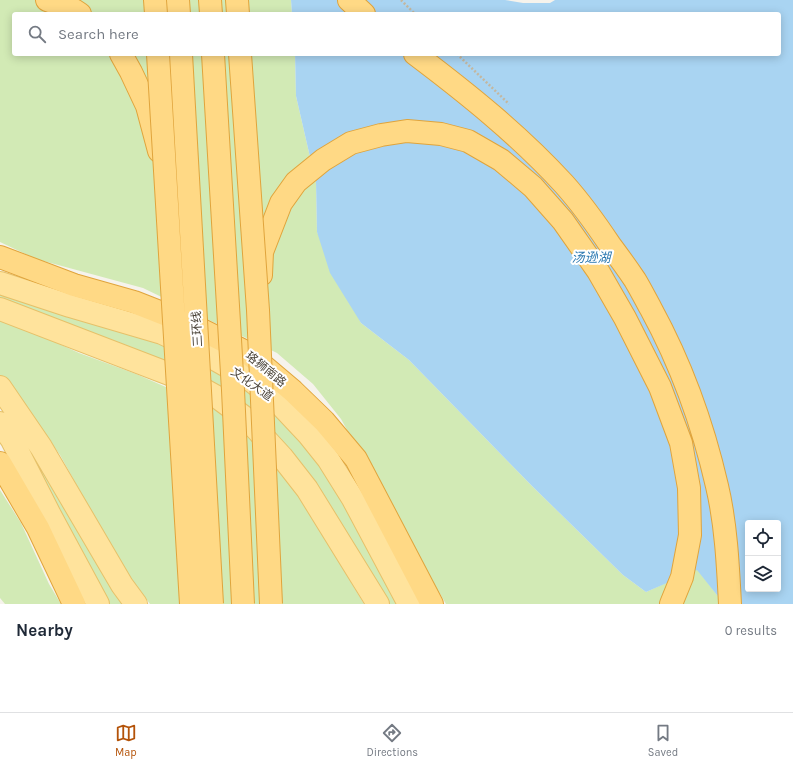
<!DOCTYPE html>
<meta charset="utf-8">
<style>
body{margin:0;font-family:Karla,"Noto Sans SC",sans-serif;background:#f2f2f3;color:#1f2937}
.controls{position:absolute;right:12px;bottom:12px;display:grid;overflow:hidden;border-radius:4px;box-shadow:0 2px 10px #0003}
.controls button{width:36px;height:36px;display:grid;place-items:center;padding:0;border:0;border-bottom:1px solid #e0e1e3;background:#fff;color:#1f2937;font:20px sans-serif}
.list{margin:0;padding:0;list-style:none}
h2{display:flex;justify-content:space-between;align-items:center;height:52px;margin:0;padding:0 16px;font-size:17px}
h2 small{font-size:13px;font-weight:400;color:#747a83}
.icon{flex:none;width:22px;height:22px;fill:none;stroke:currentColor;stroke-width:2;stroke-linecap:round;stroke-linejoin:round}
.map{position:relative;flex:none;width:793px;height:604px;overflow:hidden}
.search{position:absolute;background:#fff;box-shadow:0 2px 10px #0003;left:12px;right:12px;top:12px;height:44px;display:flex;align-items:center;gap:10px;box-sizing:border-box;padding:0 14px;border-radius:4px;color:#747a83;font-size:15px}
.sheet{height:108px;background:#fff}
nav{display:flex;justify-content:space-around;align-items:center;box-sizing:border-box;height:56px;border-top:1px solid #e0e1e3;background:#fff;font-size:11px;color:#747a83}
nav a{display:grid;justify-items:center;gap:2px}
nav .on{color:#b45309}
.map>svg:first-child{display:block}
</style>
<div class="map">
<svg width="793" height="604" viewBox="0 0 793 604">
<rect width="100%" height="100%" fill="#f6f3ec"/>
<path fill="#d2eab5" d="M0,0H291L292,14H14V54H295L296,96L316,183L317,232L361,323L409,360L532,486L623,575L646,592L697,569L724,604H446L400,526L341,419L313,384L277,353L143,288L36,259L0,242Z
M0,290L127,330L185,355L250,389L318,456L401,604H389L276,436L0,301Z
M0,317L79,353L136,374L214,408L243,430L279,465L315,522L364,604H150L121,565L60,455L21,401L0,376Z
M18,434L30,448L125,604H108Z
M0,490L21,523L49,584L61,604H5L0,598Z"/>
<path fill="#a9d4f2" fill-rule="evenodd" d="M291,0H505L523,3H550L555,0H793V604H724L697,570L646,592L623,575L532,486L409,360L361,323L330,273L317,232L316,183L296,96L295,54H779V14H292ZM748,523H778V589H748Z"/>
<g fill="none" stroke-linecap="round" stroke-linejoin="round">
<defs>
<path id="primary" d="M0,283L70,306L162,333L204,353L248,378L277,401L308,434L328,459L353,499L409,604
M0,309L190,382L217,397L248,420L282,457L307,489L378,604
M0,387L41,447L122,585L136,604
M0,423L12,440L50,515L98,604"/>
<path id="trunk" d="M47,0L74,10L80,14
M155,0L156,14
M178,0L179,14
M210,0L211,14
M237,0L238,14
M349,0L364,14
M121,54L131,72L147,106L159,151
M415,54C468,94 519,135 564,184C581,203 596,224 610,245C619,257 627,268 635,280C641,290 646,300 651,309C681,364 703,425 717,486C726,524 728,565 730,604
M0,257L74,285L134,302L190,324L248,353L293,391L324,421L356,459L432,604
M261,275L262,252L281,203L296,182L323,160L351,143L381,135L407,131L441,134L468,141L501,160L533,187L563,221L598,271L625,318L660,387L681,443L689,488L690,535L682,577L671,604
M0,463L38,528L74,604"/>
</defs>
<use href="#primary" stroke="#e6c16a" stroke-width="24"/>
<use href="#trunk" stroke="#e0a43c" stroke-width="24"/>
<path stroke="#c4b79f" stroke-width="2.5" stroke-dasharray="2 2" stroke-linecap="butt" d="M401,0L415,14
M457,54L509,104"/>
<use href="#primary" stroke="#ffe39c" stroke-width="22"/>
<use href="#trunk" stroke="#ffd985" stroke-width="22"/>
<defs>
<path id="trunk-bridge" d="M158,54L191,604
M181,54L212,604
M213,54L233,390L243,604
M240,54L258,310L271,604"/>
</defs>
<use href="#trunk-bridge" stroke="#e0a43c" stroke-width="24" stroke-linecap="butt"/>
<use href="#trunk-bridge" stroke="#ffd985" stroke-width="22"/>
</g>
<g text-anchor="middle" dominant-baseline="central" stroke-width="4" stroke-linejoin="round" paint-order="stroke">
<g font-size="12" fill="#4b4439" stroke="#fff">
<text transform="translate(197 329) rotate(-93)">三环线</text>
<text transform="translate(266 369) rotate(39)">珞狮南路</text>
<text transform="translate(252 384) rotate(35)">文化大道</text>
</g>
<g font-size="13" font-style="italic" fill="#2e7ab2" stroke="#fff">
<text x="591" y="257">汤逊湖</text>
</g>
</g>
</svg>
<div class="controls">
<button><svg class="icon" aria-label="locate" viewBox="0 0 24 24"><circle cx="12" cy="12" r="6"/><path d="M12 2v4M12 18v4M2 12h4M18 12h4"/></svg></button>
<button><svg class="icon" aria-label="layers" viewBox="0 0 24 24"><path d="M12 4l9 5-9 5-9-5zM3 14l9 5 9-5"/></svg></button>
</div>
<div class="search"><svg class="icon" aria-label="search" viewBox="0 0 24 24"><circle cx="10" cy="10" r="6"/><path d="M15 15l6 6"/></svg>Search here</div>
</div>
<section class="sheet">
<h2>Nearby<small>0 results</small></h2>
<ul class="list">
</ul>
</section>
<nav>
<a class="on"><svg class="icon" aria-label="map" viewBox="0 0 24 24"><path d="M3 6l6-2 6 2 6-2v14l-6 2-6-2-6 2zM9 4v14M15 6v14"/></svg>Map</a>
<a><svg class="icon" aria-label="directions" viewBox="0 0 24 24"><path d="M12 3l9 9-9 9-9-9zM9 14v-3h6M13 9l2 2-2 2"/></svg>Directions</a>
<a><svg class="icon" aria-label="saved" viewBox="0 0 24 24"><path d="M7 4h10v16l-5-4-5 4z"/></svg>Saved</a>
</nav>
